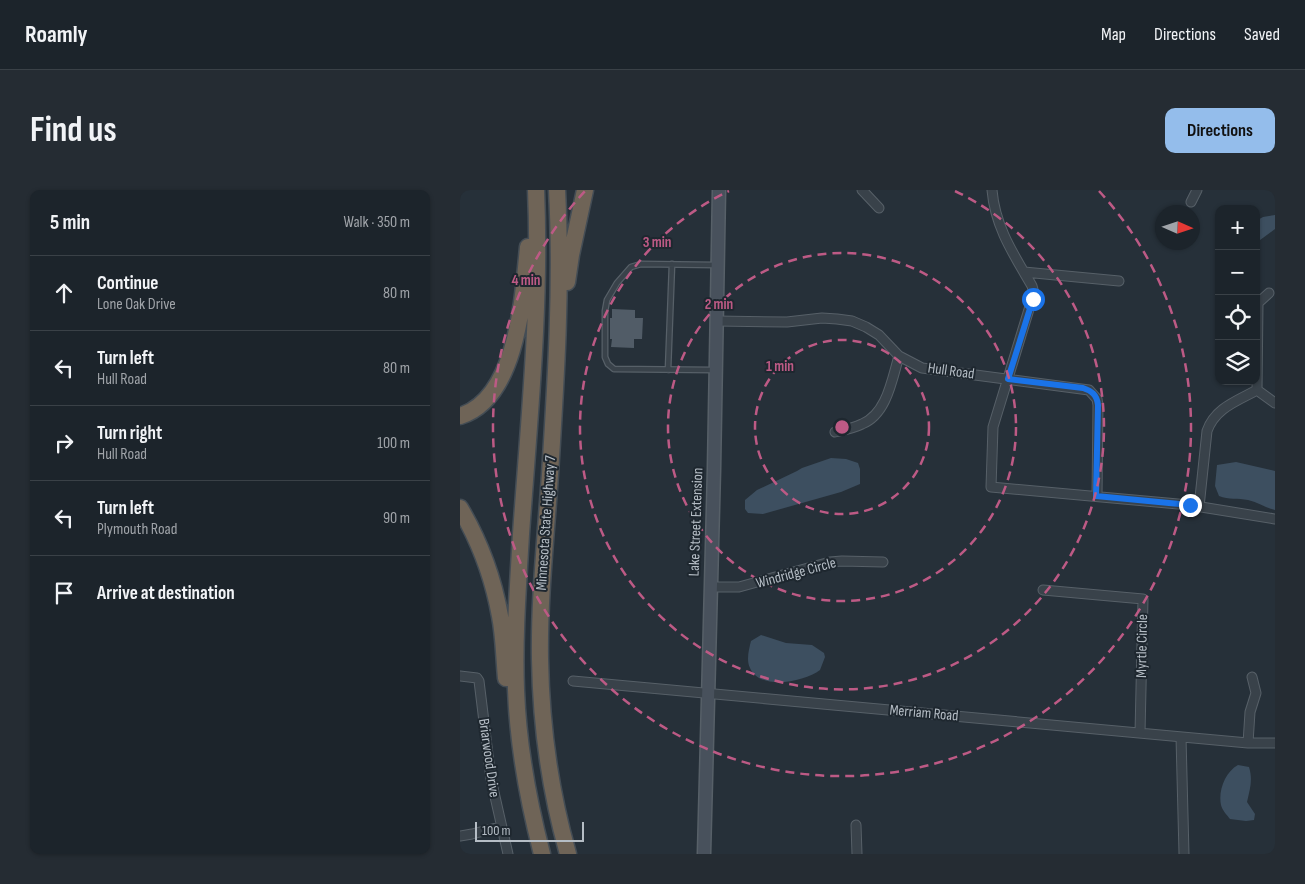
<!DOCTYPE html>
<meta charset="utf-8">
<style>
body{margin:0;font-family:"Sofia Sans Condensed",sans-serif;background:#252c33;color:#f1f3f6}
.controls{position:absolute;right:15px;top:15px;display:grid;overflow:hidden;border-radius:10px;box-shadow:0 1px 4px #0004}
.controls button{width:45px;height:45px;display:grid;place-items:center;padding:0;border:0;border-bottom:1px solid #3a4147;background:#1c242b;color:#f1f3f6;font:25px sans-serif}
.compass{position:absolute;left:695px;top:15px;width:45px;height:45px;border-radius:50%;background:#1c242b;box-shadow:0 1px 4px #0004;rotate:93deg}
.scale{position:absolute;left:15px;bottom:12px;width:109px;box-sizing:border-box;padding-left:5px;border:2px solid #b5bdc5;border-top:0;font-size:14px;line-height:18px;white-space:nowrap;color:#b5bdc5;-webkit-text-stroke:4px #1e272f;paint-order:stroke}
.stop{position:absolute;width:15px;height:15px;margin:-11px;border:4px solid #1a73e8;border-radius:50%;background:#fff}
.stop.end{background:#1a73e8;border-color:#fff;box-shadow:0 1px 5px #0008}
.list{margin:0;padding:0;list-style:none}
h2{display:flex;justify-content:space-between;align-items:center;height:65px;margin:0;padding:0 20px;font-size:21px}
h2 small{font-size:16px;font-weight:400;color:#a0a4a9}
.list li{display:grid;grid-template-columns:32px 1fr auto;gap:15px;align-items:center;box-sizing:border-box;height:75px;padding:0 20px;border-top:1px solid #3a4147}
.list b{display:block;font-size:19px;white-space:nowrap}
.list p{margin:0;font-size:16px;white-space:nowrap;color:#a0a4a9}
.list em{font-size:16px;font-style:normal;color:#a0a4a9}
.icon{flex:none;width:28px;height:28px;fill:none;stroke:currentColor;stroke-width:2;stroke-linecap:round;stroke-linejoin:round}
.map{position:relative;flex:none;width:815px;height:664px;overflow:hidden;border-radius:10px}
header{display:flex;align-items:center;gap:30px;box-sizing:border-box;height:70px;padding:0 25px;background:#1c242b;border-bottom:1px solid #3a4147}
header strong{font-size:24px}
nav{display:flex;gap:28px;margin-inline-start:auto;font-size:18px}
.intro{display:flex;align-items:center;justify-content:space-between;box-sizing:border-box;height:120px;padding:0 30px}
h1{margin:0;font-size:35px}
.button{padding:12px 22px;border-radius:10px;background:#94bdeb;color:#111;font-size:18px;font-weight:700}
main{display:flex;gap:30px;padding:0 30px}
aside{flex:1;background:#1c242b;border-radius:10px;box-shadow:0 1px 4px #0004}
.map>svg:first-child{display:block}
</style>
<header>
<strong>Roamly</strong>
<nav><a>Map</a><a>Directions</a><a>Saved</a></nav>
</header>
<div class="intro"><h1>Find us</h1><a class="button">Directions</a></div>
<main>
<aside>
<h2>5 min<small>Walk · 350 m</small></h2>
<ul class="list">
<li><svg class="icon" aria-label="ahead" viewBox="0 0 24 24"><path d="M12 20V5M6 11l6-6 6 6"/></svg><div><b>Continue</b><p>Lone Oak Drive</p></div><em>80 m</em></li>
<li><svg class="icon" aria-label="left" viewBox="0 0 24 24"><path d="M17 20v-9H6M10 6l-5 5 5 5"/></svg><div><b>Turn left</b><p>Hull Road</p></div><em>80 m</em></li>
<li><svg class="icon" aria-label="right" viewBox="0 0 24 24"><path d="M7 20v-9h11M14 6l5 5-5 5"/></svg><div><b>Turn right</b><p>Hull Road</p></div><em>100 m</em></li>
<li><svg class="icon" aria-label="left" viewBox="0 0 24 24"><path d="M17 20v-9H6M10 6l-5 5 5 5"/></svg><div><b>Turn left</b><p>Plymouth Road</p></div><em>90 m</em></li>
<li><svg class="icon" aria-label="arrive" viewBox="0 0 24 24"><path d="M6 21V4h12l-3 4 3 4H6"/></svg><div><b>Arrive at destination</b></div></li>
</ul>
</aside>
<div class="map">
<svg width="815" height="664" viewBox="0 0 815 664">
<rect width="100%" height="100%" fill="#263039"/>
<path fill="#3d4f60" d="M815,25V39L796,53V31L803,27Z
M371,268L386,269L398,273L400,279V294L381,302L303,324L288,323L285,319V310L297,300L337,281L342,278Z
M776,272L815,281V320C806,318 797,312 788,310C778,308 769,310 759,306L755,296L757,275Z
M301,445L326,453L352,455L364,463L365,467L360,480C344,492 300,501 290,478C286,470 289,459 291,451Z
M778,575L789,577C793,590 790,599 787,612L795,624L794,630L786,631L770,629C767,625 762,620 761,615C758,601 765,582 778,575Z"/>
<path fill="#515c67" d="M152,119L175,120V128H183L182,149H174V158L151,157L152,149H150V128H152Z"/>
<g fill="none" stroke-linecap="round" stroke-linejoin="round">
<defs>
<path id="lane" d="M208,180L212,74
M254,180L154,179L148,174L145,167V121L147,110L157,93L171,77L181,74L256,75"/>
<path id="street" d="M402,0L419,18
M532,0C535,37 554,65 572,96L574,103L533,237L531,297L729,315L815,329
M731,12L737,0
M564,82L659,91
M809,103L798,113L797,200L815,213
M257,131L327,132L362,128L377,129L392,131L406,137L419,145L439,166L462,178L629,200L637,209L638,215L637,306
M375,242C384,240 394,238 402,234C427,224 432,189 439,166
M739,317L747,241C755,218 777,211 797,200
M251,397H279L370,372L382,371L423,372
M583,400L683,409L680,543
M0,486L17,488L19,491L31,589L48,664
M113,491L788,553H815
M721,547L724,664
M788,553L790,522L796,503L792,487
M396,635L397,664
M0,646L12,644L40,637"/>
<path id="secondary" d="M244,664L254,279L259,0"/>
<path id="highway" d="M76,0C81,115 69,230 61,344C58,396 54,448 56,500C58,555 68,610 82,664
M97,0C102,95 96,189 90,284C86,346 79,408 80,469C81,535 90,601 108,664
M107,92L111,65L125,0
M0,226C58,208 63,106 68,57
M0,318C20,352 33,387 40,426C44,446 44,467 46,488"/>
</defs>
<use href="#lane" stroke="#576068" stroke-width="7"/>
<use href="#street" stroke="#576068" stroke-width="11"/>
<use href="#secondary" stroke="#576068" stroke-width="15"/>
<use href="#highway" stroke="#444d55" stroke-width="19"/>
<use href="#lane" stroke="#39424a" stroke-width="4.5"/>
<use href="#street" stroke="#39424a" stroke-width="9"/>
<use href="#secondary" stroke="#48515c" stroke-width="12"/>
<use href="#highway" stroke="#6f6457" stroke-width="16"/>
</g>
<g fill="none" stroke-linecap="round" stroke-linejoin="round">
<path stroke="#1a73e8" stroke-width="6" d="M573,109L548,189L623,198C632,201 637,205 638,215L636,306L730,315"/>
</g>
<g fill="none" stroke="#bd5a85" stroke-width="2.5" stroke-dasharray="9 6">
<circle cx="382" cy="237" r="87"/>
<circle cx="382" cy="237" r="174"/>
<path d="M495 1A262 262 0 1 1 269 1"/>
<path d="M639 1A349 349 0 1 1 125 1"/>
</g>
<g text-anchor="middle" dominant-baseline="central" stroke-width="4" stroke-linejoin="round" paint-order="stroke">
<g font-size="15" fill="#b5bdc5" stroke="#1e272f">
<text transform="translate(491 181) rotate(8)">Hull Road</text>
<text transform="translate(236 332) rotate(-88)">Lake Street Extension</text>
<text transform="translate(86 333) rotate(-86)">Minnesota State Highway 7</text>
<text transform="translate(336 383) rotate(-15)">Windridge Circle</text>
<text transform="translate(682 456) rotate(-89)">Myrtle Circle</text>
<text transform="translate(464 523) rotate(5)">Merriam Road</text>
<text transform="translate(29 568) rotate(82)">Briarwood Drive</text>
</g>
</g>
<circle cx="382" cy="237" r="8" fill="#bd5a85" stroke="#1e272f" stroke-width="2.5"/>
<g font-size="15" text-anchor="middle" font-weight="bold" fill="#bd5a85" stroke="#1e272f" stroke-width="4" stroke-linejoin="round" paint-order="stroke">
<text x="197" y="57">3 min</text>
<text x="66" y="95">4 min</text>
<text x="259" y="119">2 min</text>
<text x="320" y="181">1 min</text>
</g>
</svg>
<div class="controls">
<button>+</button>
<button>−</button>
<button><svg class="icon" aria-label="locate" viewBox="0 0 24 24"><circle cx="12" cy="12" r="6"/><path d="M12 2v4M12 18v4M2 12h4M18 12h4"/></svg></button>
<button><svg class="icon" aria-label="layers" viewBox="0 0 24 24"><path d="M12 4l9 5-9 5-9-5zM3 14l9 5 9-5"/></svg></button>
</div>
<svg class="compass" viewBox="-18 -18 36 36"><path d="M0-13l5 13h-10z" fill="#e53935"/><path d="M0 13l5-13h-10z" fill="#a0a4a9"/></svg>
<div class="scale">100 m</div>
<div class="stop" style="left:573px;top:109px"></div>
<div class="stop end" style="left:730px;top:315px"></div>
</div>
</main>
